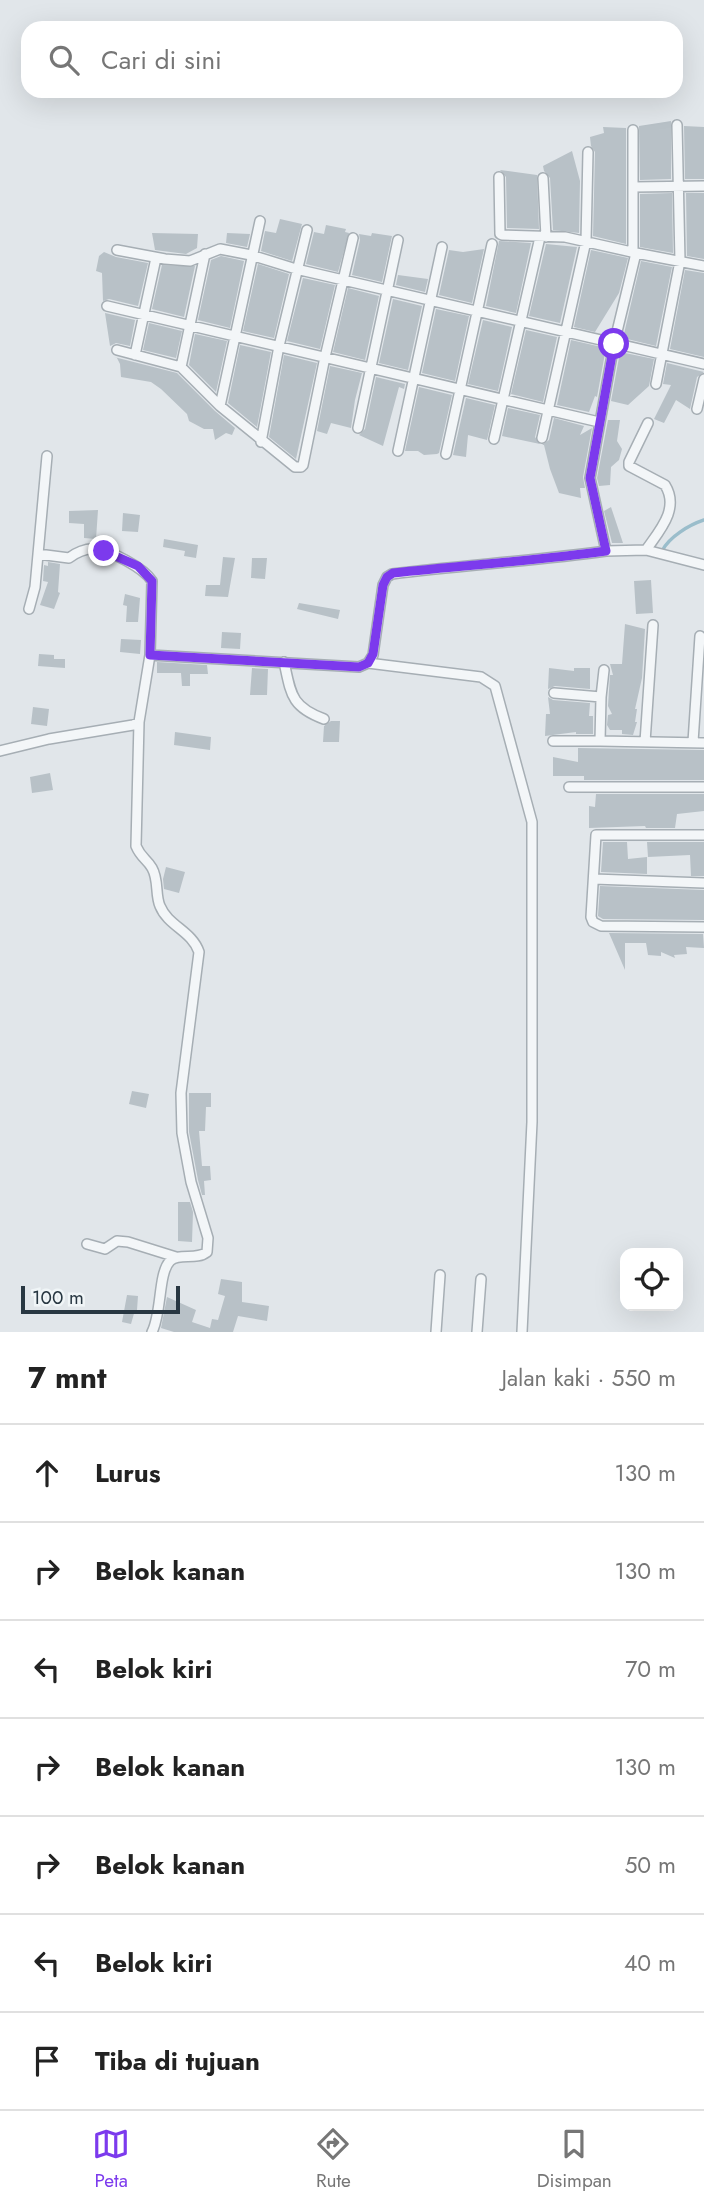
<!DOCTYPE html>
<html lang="id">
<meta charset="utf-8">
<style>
body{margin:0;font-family:Jost,sans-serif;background:#f2f2f2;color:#222}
.controls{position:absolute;right:21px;bottom:21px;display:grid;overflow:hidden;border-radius:14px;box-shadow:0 7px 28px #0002}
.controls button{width:63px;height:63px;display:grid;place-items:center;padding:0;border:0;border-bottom:2px solid #e0e0e0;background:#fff;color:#222;font:35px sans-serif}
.scale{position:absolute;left:21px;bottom:18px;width:159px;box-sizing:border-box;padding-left:7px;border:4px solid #283742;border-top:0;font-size:19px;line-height:24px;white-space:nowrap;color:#283742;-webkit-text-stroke:5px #f0f5f7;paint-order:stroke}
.stop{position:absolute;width:21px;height:21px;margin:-16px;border:5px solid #7c3aed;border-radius:50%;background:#fff}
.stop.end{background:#7c3aed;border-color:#fff;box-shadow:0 2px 7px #0008}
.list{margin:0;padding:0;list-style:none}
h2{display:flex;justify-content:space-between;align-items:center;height:91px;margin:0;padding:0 28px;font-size:30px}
h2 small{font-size:23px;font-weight:400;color:#767676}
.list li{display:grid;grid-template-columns:46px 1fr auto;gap:21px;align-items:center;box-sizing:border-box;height:98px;padding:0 28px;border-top:2px solid #e0e0e0}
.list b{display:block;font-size:26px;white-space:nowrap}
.list em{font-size:23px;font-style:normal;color:#767676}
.icon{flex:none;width:38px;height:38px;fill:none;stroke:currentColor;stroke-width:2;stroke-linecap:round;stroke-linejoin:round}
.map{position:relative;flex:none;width:704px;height:1332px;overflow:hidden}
.search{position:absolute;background:#fff;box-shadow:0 7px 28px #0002;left:21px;right:21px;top:21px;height:77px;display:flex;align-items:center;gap:18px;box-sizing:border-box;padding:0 24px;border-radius:21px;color:#767676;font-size:26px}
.sheet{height:777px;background:#fff}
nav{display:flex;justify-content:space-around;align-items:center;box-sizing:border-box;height:98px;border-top:2px solid #e0e0e0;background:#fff;font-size:19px;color:#767676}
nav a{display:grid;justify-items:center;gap:4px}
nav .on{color:#7c3aed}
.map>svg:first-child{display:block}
</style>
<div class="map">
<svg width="704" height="1332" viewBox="0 0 704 1332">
<rect width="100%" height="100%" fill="#e1e6ea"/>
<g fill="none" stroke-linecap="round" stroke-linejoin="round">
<path stroke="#9abdcb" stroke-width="3.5" d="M662,551C669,537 689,525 704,520"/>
</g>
<path fill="#b8c1c7" d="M671,121V179L640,180L639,126Z
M684,126L704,127V179H685Z
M603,127L626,128V244L593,236L595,152L591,146L590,137L604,133Z
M572,151L580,181L579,233L553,230L550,178L544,171L543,166Z
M500,170L537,175L539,229L507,228L506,177Z
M672,193L673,253L640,247V194Z
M686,193H704V259L687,256Z
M280,219L302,224L292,261L261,251L265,231L276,233Z
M326,225L346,229L345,232L349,233L338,272L306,264L314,232L324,234Z
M152,233L198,234L197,248L186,254L155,250Z
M227,233L250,234L247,247L226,243Z
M372,233L392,236L382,282L352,275L360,240L359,234L371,236Z
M499,241L531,243L516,313L486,306Z
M546,244L577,247L560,323L529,316Z
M484,249L472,303L439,295L449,250L463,252Z
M591,250L628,258L619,293L595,332L574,327Z
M104,252L116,257L148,263L138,306L109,299L103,301L102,273L96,271L99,256Z
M221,256L244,261L230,328L198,320L211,260Z
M641,261L672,267L656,346L623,338Z
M258,264L289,274L274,338L243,331Z
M162,265L195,266L184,317L152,309Z
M685,270L704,273V357L670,349Z
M398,275L428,279L425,292L396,285Z
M303,278L335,285L320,349L287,341Z
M348,288L379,296L365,360L333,352Z
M393,299L422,306L408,370L379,363Z
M436,309L469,316L455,381L422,373Z
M105,313L135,320L130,346L116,343L110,346Z
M483,320L512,327L498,391L468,384Z
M149,323L182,331L176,358L143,350Z
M526,330L557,337L543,402L511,394Z
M195,334L227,341L216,392L189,365Z
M571,340L606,348L597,397L595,396L589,412L557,405Z
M240,345L271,352L257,427L228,403Z
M620,352L654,359L649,386L628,405L611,401Z
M284,355L317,363L296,459L269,437Z
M114,357L177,373L215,411L235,428L232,435L226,433L215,440L213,429H204L189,421L187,414L161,389L151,382L121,377L120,364L117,358Z
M667,363L704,372L697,377L690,409L676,400L664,423L654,419L671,385L663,384Z
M330,366L362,373L355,400L351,428L331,423L327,434L317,431Z
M376,377L405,384L404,389L399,387L383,446L359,435L365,429Z
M419,387L452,395L439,453L437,454L424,455L418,451H405Z
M466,398L495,405L487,440L468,435L466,457L453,455Z
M508,408L540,415L535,437L540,444L502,436Z
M554,418L584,426L580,435L592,428L583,477L585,488H580L581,498L559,493L550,469L544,445H542L549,440Z
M608,420H620L617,441L622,449L619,460L611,467L610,485L599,486L597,478Z
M611,507L623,543H612L604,511Z
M98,510L96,539L84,538V524L69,523V511Z
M123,513L140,515L138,532L122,531Z
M164,539L198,545L196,558L184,556L185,551L163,547Z
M223,557L235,558L228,597L205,596L206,585H220Z
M252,558H267L265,579L251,578Z
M48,562L60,564L58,592L60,593L54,609L40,605L48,582L43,581L44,565L48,566Z
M651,580L653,613L636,614L634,581Z
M125,594L140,598L138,622H126L127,606L123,605Z
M299,603L340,610L338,619L297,609Z
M625,624L645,629L642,678L635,709H637L635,722H637L633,735L622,734V730H610L607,725L608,715L612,714L608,706L610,675H613L610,664H622Z
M222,632L241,633L240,649L221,648Z
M121,639L141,640L140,654L120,652Z
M39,654L54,655V659H65V668L38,666Z
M157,662L207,665L208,674H190V686H182L181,673H157Z
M252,668L268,669L267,695H250Z
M549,668L574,671V668H590V689L555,686L548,689Z
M548,697L553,700L590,703L589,716H593V734H576V732L545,736L546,714H550Z
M33,707L49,709L47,726L31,724Z
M331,721H340L339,742H323L324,726Z
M175,732L211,737L210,750L174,745Z
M578,748L704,750V780H584V776H553V757L578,762Z
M50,773L53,790L32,793L30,777Z
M596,794H704V811L677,814L675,828H646L645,826L589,828V806L595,807Z
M603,842H627L628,859L647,857V874L601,872Z
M647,842H704V876H691L690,855L648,857Z
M166,867L185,872L179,893L164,889L163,879Z
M600,886L704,890V920L603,919L598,916Z
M609,933L703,934L704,948L686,947L687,954L674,955L675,958L661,952V956L648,955L646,943H625V970Z
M132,1091L149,1094L146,1108L129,1104Z
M189,1093H211V1107H206L205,1131H199L202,1166H210L211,1180L204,1181L205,1195H202L198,1180L189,1132Z
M178,1202H190L193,1212L192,1242L178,1241Z
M221,1279L242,1282V1302L269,1306L267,1321L238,1316L233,1332H174L161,1328L167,1297L196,1310L192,1322L210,1328L212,1319L218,1320L225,1296L218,1294Z
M127,1295L138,1296L137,1310H135L131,1324L122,1322Z"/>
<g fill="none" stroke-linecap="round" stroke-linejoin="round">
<defs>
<path id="street" d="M633,130V252
M499,177L500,234L502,235L565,237L636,253
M543,178L546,237
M634,187L704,186
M117,250L165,259L190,261L220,249L251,255L296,269L704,364
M704,266L636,253L614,344L590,478L606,551L646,550L704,565
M107,306L599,422
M117,350L181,367L220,406L295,467H301L303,465L325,357L353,238
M135,355L156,258
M181,367L205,254
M656,384L680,261L677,125
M220,406L260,221
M697,409L704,379
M358,428L398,240
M542,438L586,241L588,152
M494,439L540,237
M261,442L279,346L307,230
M398,451L442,247
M446,454L492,244
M646,550C659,531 680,509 665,485L629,466V462L648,423
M38,554L69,558C75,553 86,548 95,549C110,550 144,568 152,581L150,655
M29,609L35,587L47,456
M284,662C291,694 291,707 324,719
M368,663L481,677L495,686L532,822V1122L522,1332
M554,693L601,697L600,741L704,743
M601,697L604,670
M553,741H600
M645,742L653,625
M693,742L700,636
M0,751L49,739L133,725L139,722
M569,787H704
M704,835H596L591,917L593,922L601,926L704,927
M594,879L704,883
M87,1244L105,1249L117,1241L128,1242L176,1257
M152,1332C162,1313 158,1273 170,1261C179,1252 196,1261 207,1252L208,1238L191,1182L182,1133L181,1093L199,952C192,931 168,926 160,906C155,895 159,880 152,868C147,859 141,858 136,846L139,722L150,655L359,667L368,663L373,655L383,585L387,577L392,574C464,565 535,561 606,551
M436,1332L440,1275
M477,1332L481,1279"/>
</defs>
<use href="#street" stroke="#a6aeb4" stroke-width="12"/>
<use href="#street" stroke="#f3f6f8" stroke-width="9"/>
</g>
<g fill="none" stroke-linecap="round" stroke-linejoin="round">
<path stroke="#7c3aed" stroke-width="9" d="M104,551L138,566L152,581L150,655L359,667L368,663L373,654L383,585L387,577L393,573C464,565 535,561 606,551L590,478L614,344"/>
</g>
</svg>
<div class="controls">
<button><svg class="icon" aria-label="locate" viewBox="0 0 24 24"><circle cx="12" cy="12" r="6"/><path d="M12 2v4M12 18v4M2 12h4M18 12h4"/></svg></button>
</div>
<div class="scale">100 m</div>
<div class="stop" style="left:614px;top:344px"></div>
<div class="stop end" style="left:104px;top:551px"></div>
<div class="search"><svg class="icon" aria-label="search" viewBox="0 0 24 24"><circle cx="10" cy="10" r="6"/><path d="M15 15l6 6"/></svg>Cari di sini</div>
</div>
<section class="sheet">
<h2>7 mnt<small>Jalan kaki · 550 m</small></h2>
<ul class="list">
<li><svg class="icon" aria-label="ahead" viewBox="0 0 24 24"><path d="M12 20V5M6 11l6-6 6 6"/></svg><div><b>Lurus</b></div><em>130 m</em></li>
<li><svg class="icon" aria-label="right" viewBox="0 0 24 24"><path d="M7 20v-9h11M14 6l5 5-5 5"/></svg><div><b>Belok kanan</b></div><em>130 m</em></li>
<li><svg class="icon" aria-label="left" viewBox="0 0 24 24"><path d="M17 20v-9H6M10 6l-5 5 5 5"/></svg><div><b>Belok kiri</b></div><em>70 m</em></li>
<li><svg class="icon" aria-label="right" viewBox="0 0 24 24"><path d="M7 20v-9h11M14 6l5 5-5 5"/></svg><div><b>Belok kanan</b></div><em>130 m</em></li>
<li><svg class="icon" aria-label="right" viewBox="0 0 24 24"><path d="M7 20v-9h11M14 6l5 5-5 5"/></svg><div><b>Belok kanan</b></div><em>50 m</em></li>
<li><svg class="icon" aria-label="left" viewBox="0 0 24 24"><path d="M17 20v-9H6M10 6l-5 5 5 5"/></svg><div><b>Belok kiri</b></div><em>40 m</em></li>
<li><svg class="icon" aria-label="arrive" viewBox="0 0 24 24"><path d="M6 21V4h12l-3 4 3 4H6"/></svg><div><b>Tiba di tujuan</b></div></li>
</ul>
</section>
<nav>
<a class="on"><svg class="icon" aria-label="map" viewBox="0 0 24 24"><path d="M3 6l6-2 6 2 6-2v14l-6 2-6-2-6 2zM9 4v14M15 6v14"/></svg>Peta</a>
<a><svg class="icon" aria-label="directions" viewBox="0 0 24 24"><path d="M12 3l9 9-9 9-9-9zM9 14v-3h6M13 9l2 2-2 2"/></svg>Rute</a>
<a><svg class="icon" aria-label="saved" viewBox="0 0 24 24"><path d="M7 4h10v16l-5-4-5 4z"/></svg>Disimpan</a>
</nav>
